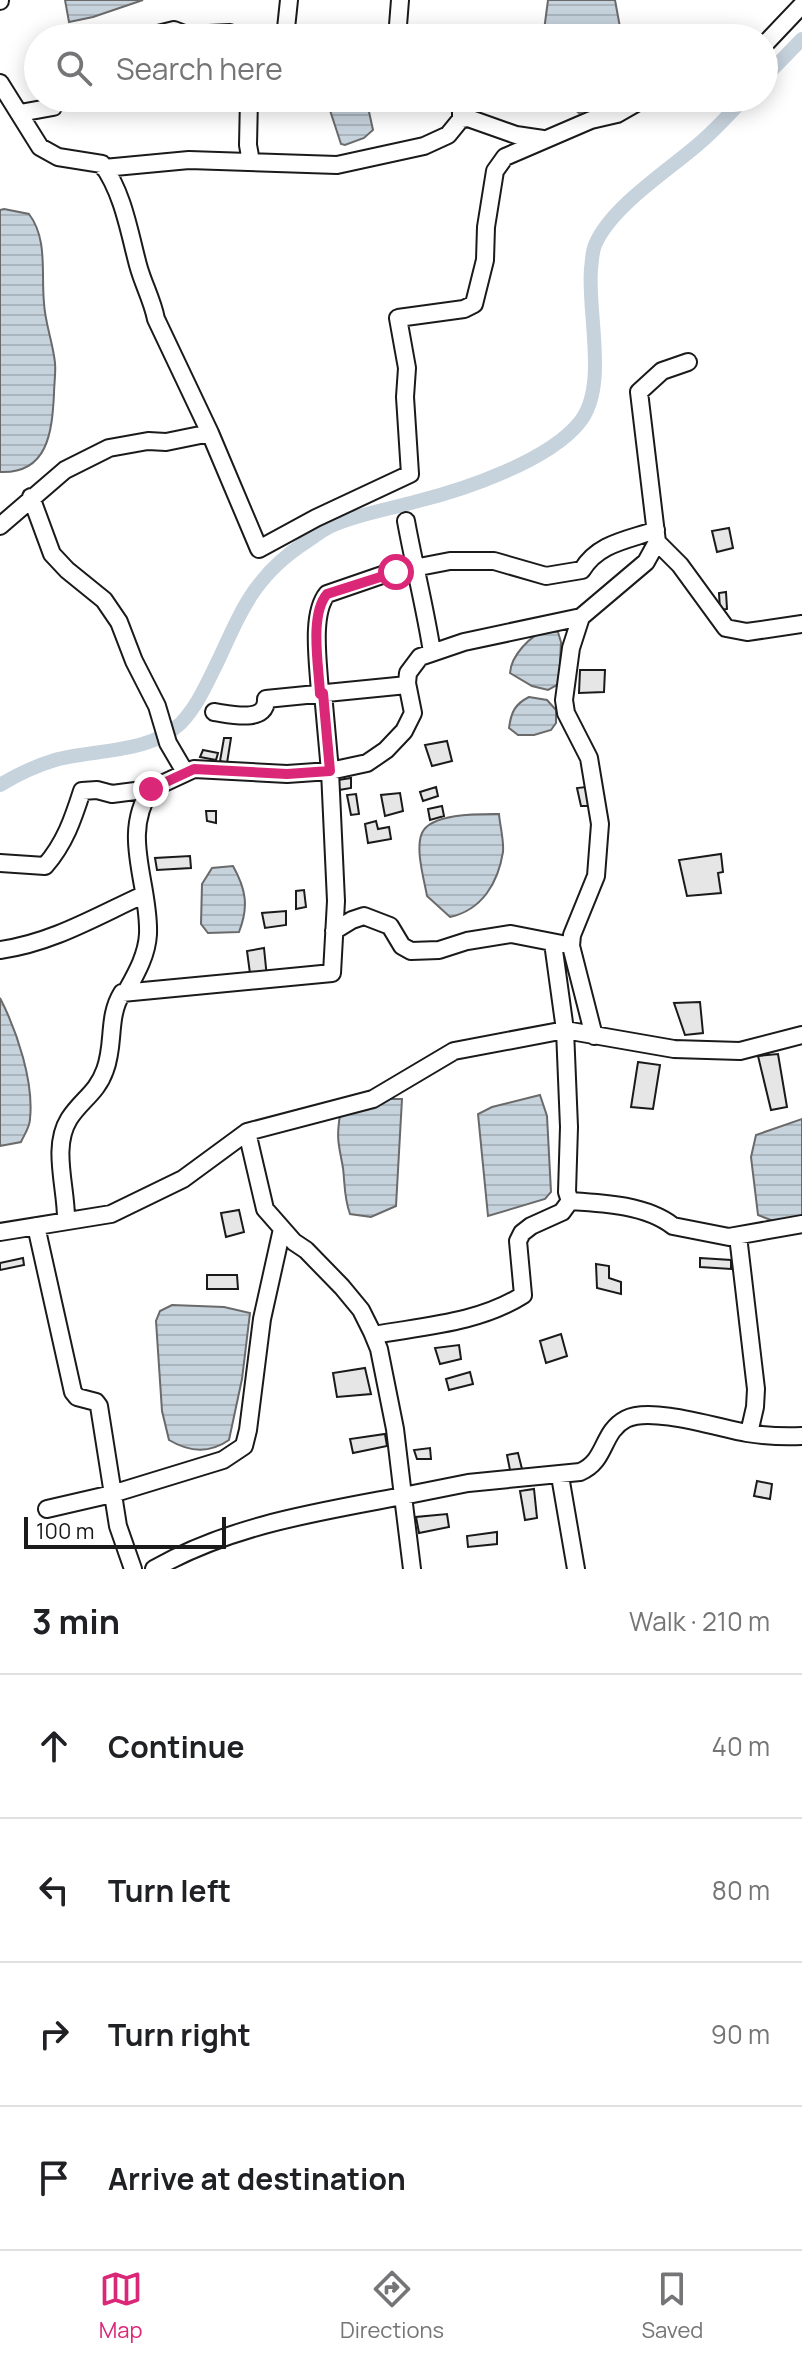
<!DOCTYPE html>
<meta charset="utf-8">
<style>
body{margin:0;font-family:Manrope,sans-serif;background:#f2f2f2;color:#202124}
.scale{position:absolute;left:24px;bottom:20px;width:202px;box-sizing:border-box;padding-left:8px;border:4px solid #1a1a1a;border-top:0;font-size:22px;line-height:28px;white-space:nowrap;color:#1a1a1a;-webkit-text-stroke:6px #fff;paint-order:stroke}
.stop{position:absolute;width:24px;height:24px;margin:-18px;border:6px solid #db2777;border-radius:50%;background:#fff}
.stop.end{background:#db2777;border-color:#fff;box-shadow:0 2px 8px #0008}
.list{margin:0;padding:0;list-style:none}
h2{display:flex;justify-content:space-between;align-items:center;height:104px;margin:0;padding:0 32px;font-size:34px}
h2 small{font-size:26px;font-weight:400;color:#757577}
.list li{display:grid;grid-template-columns:52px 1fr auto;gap:24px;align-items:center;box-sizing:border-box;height:144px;padding:0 32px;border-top:2px solid #e0e0e0}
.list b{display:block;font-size:30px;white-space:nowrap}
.list em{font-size:26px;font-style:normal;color:#757577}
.icon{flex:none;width:44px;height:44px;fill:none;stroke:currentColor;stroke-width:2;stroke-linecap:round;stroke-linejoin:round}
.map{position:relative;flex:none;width:802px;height:1569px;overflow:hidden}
.search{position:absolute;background:#fff;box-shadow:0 4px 20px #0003;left:24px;right:24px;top:24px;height:88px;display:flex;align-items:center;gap:20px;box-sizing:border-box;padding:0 28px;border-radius:44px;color:#757577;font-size:30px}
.sheet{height:680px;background:#fff}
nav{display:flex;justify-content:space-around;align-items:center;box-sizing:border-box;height:112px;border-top:2px solid #e0e0e0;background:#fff;font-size:22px;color:#757577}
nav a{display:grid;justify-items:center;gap:4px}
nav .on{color:#db2777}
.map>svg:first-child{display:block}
</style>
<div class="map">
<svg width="802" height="1569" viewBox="0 0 802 1569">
<defs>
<pattern id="water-rules" width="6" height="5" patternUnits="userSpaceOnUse" patternTransform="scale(2)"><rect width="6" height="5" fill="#c6d2dc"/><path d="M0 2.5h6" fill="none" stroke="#aab4bc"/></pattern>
</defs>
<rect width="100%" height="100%" fill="#fff"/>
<path fill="url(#water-rules)" stroke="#6a6a6a" stroke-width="2" d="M65,0H143L93,17L69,22Z
M548,0H615L622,38H543Z
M326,98H366L373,130L364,138L345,145L341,144Z
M561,98H619L579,113Z
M4,209L29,214C48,239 41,273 44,303C45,323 53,343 55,363C56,373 54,384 54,394C52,432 48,474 0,472V210Z
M547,630L558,632L561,642L559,684L548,690L532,686L510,673C511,656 530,635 547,630Z
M529,697L547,700L556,710V723L551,730L534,735H518L509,728C511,712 515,704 529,697Z
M499,814C500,826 504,840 503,852C498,883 482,910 450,917L427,896C424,879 415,849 422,833C431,813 480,814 499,814Z
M233,866C246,889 249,907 239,932L208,933L201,924L202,884L212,868Z
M0,998C17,1031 34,1082 30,1119C30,1127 24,1135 21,1142L0,1146Z
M540,1095L547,1116L551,1192L545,1199L488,1216L478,1114L492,1107Z
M385,1099H402L396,1206L371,1217L350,1214C344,1198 345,1185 343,1168C339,1145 336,1140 340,1115Z
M802,1119V1219L781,1224L758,1215L751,1157L756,1135Z
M172,1305L224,1307L250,1313L242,1379L229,1440C209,1454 189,1452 169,1440L162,1411L156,1321L160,1311Z"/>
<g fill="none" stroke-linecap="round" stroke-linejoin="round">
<path stroke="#c6d2dc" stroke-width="14" d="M764,78L802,39
M0,785C18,774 35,766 55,760C94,749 149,754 181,723C198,705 207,683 218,661C242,609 255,575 306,542C314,537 322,530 331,526C358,514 390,509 418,501C466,489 548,461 579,423C609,388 587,312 591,269C592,261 592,252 595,245C611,206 671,169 702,141C717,128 731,112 745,98"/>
</g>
<path fill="#e6e6e6" stroke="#1a1a1a" stroke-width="2" d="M729,528L733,548L717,552L712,531Z
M726,592L727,609L720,610L719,593Z
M580,670H605L604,692L579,693Z
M224,738H231L227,763L220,761Z
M447,741L452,761L432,766L425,745Z
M203,750L218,753L216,760L200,757Z
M351,778V788L339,790L338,780Z
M436,787L438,796L423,801L420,792Z
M586,787L589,806H581L577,788Z
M400,793L403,811L385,816L381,795Z
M356,794L359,814L351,815L347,795Z
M442,806L444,816L430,820L428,809Z
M206,811H216V823L207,821Z
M376,821L378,829L389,827L391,839L368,843L365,824Z
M721,854L723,872L718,873L721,893L687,896L679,860Z
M190,856L191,868L157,870L155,858Z
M304,890L306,907L296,909V891Z
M286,911V925L265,928L262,913Z
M264,948L267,978L251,981L247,951Z
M700,1002L703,1033L685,1035L674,1003Z
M778,1054L787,1107L771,1110L758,1056Z
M638,1062L660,1065L653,1109L631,1107Z
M239,1210L244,1232L226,1237L221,1213Z
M23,1258L24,1265L0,1270V1263Z
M700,1258L731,1260V1269L700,1267Z
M596,1264L609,1266V1278L621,1282V1294L597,1288Z
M207,1275H237L238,1289H207Z
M561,1334L567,1356L546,1363L540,1341Z
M459,1345L461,1359L440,1364L435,1348Z
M365,1368L371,1394L337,1397L333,1373Z
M470,1372L473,1384L449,1390L446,1379Z
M385,1434L387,1446L353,1453L350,1439Z
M430,1448L431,1459H417L414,1450Z
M518,1453L523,1473L511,1475L507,1455Z
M757,1481L772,1484L770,1499L754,1496Z
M534,1489L537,1518L525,1520L520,1491Z
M447,1514L449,1527L419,1533L416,1517Z
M497,1532V1544L468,1547L467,1536Z"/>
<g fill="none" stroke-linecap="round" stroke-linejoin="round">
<defs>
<path id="minor" d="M0,1V0
M142,38L174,30L187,35L230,33L238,38
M285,38L289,0
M397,38L400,0
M764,45L802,5
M0,83L40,147L58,157L102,164C123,193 129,231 138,265C143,284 152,299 156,319L210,433
M249,98L248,145L251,162
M461,98V119
M20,113L53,107L54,98
M104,168L189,160L337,165L424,146L448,135L461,119L468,118L516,135L543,139
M31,497L52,554L67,570L104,600L119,622L134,661L157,706L168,743L185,772
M406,521C414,565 425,607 432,652
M0,526L65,470L109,448L148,441L166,442L210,433L259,549L316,518L410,474L405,397L407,368L398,318L464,309L474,304L485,260L486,227L495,171L505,157L591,120L617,114L645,98
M657,542L680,565L726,628L747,632L802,624
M581,617L571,648L564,700L566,713L589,758L600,824L596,876L572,935L571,946L594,1036
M320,694C319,667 310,615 327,594L388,573L450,561H494L546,576L582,570C598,543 628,540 656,530
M214,712C229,714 267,724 266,699L407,685
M0,863L45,866C65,843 73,819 82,791L97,790L112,794L151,789L194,769L287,774L330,771L323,693
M334,931L352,920L364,916L390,926L402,946L411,951L439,950L467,941L511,934L562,944
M553,943L565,1030L569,1127L567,1192L570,1201C603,1203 646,1205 673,1226L729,1237L802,1224
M0,950C52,943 97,916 143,895
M126,992C136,974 147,955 148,934C150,884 120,835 151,789
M66,1221C67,1189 51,1148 69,1119C81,1100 97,1093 105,1070C115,1044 107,1017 122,993L332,973L336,901L330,771L367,763L386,750L404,731L413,713L407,683L408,673L420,657L464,642L581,617L646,562L657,542L639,392L662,371L688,362
M36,1226L73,1392L77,1397L96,1402L99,1406L118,1526L133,1569
M0,1232L111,1214L183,1179L247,1132L373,1099L454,1051L565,1030L674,1049L740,1051L802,1035
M738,1236L756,1389L755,1407L749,1433
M374,1335C424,1326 479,1323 523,1295L518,1241L522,1233L531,1226L562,1212L570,1201
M560,1476L576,1569
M47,1509L112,1494L223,1460L244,1446L248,1430L262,1319L282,1229
M154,1569C231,1525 318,1512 403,1496L395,1429L379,1349L372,1332L361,1310L342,1287L306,1250L294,1242L265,1209L247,1132
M412,1569L403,1496L468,1483L580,1472C607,1461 601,1432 626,1419C651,1406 719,1428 747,1433C766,1436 783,1437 802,1436"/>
</defs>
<use href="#minor" stroke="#1a1a1a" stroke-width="20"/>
<use href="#minor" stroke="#fff" stroke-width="16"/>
</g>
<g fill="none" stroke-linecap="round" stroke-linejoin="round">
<path stroke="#db2777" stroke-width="10" d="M151,789L194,769L287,774L330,771L323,693L320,694C319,667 309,615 327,594L396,572"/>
</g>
</svg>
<div class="scale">100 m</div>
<div class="stop" style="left:396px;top:572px"></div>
<div class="stop end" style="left:151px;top:789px"></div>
<div class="search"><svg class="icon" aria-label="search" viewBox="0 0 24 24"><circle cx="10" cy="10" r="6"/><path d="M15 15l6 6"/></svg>Search here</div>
</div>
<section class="sheet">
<h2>3 min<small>Walk · 210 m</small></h2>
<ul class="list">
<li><svg class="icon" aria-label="ahead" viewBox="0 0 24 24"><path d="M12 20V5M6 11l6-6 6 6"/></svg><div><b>Continue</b></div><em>40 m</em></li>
<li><svg class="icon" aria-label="left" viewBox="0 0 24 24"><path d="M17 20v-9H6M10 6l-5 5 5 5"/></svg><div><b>Turn left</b></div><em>80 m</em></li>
<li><svg class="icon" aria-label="right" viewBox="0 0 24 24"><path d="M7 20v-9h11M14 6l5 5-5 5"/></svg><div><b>Turn right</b></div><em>90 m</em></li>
<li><svg class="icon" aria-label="arrive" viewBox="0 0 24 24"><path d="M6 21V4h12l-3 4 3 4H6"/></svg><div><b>Arrive at destination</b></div></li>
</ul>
</section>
<nav>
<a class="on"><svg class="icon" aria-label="map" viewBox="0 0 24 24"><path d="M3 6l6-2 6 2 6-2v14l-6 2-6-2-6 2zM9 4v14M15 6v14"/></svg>Map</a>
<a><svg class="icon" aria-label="directions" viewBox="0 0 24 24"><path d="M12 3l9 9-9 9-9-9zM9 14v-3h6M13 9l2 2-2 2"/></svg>Directions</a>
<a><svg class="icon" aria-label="saved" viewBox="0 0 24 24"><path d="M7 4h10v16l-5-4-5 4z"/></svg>Saved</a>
</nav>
